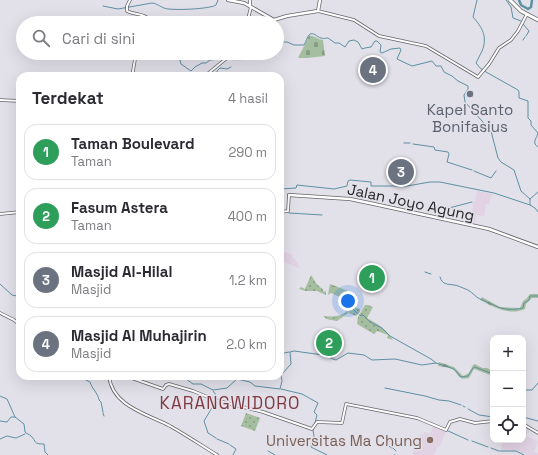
<!DOCTYPE html>
<html lang="id">
<meta charset="utf-8">
<style>
body{margin:0;font-family:"Space Grotesk",sans-serif;background:#f2f2f3;color:#2b2b33}
.controls{position:absolute;right:12px;bottom:12px;display:grid;overflow:hidden;border-radius:8px;box-shadow:0 4px 16px #0002}
.controls button{width:36px;height:36px;display:grid;place-items:center;padding:0;border:0;border-bottom:1px solid #e1e1e2;background:#fff;color:#2b2b33;font:20px sans-serif}
.you{position:absolute;left:348px;top:301px;width:14px;height:14px;margin:-10px;border:3px solid #fff;border-radius:50%;background:#1a73e8;box-shadow:0 0 0 6px #1a73e833}
.badge{display:grid;place-items:center;width:26px;height:26px;border-radius:50%;background:#1a73e8;color:#fff;font-size:13px;font-weight:700}
.pin{position:absolute;translate:-50% -50%;border:2px solid #fff;box-shadow:0 1px 4px #0006}
.list{margin:0;padding:0;list-style:none}
h2{display:flex;justify-content:space-between;align-items:center;height:52px;margin:0;padding:0 16px;font-size:17px}
h2 small{font-size:13px;font-weight:400;color:#7c7c81}
.list li{display:grid;grid-template-columns:26px 1fr auto;gap:12px;align-items:center;box-sizing:border-box;height:56px;margin:0 8px 8px;padding:0 8px;border:1px solid #e1e1e2;border-radius:12px}
.list b{display:block;font-size:15px;white-space:nowrap}
.list p{margin:0;font-size:13px;white-space:nowrap;color:#7c7c81}
.list em{font-size:13px;font-style:normal;color:#7c7c81}
.icon{flex:none;width:22px;height:22px;fill:none;stroke:currentColor;stroke-width:2;stroke-linecap:round;stroke-linejoin:round}
.map{position:relative;flex:none;width:538px;height:455px;overflow:hidden}
.search{position:absolute;background:#fff;box-shadow:0 4px 16px #0002;left:16px;top:16px;width:268px;height:44px;display:flex;align-items:center;gap:10px;box-sizing:border-box;padding:0 14px;border-radius:22px;color:#7c7c81;font-size:15px}
.panel{position:absolute;background:#fff;box-shadow:0 4px 16px #0002;left:16px;top:72px;width:268px;height:308px;border-radius:12px}
.map>svg:first-child{display:block}
</style>
<div class="map">
<svg width="538" height="455" viewBox="0 0 538 455">
<defs>
<pattern id="grass-dots" width="8" height="8" patternUnits="userSpaceOnUse"><rect width="8" height="8" fill="#a6bea0"/><path d="M2 2h.1M6 6h.1" fill="none" stroke="#879a82" stroke-width="1.8" stroke-linecap="round"/></pattern>
<pattern id="forest-firs" width="22" height="20" patternUnits="userSpaceOnUse"><rect width="22" height="20" fill="#a6bea0"/><path d="M5 1l3.5 6h-7zM16 11l3.5 6h-7z" fill="#879a82"/></pattern>
<pattern id="cemetery-stones" width="16" height="16" patternUnits="userSpaceOnUse"><rect width="16" height="16" fill="#a6bea0"/><path d="M2 7V4a2 2 0 0 1 4 0v3zM10 15v-3a2 2 0 0 1 4 0v3z" fill="#879a82"/></pattern>
</defs>
<rect width="100%" height="100%" fill="#e2e0e9"/>
<path fill="#e1d2e4" d="M234,53H260V57H256V59H252V55L241,61H233L230,57Z
M477,191L492,194L489,204H486L484,216L476,215L475,226L471,225L473,202L475,201Z
M282,251L293,255L292,258H294L300,267L299,268L280,261V253Z
M523,425L530,428L527,436L538,442L534,452L538,453V455H526L516,450H505L501,449L503,440H523Z
M433,426L446,431L440,447L438,446L434,455H412L420,434L423,435L425,432L430,434Z"/>
<path fill="url(#grass-dots)" d="M311,275L316,283L321,288H322L324,292L326,291V295L317,291H306L299,289L301,287L305,289Z
M351,293L357,295L352,306L360,309V312L356,316L348,313L337,321C332,320 326,320 323,316C334,317 341,317 349,309L345,299L346,296L349,297Z
M365,305H368L373,307L367,318C378,324 386,329 393,340L387,338L388,335L377,331L374,334L357,324L358,317Z
M246,413L260,418L255,431L241,426Z"/>
<path fill="url(#forest-firs)" d="M330,284L348,291L344,299L331,293L328,295Z
M530,294H538V298H532L526,304L525,309C509,316 494,307 480,300L482,297L500,307L520,308L523,301L526,299Z
M439,362L454,367L463,376L469,373L473,365L475,364L482,368H487L493,371V376L474,369L469,378C456,381 460,373 452,369C448,367 442,367 438,366Z"/>
<path fill="url(#cemetery-stones)" d="M309,36C314,35 318,40 323,40L325,56L307,58H298Z"/>
<g fill="none" stroke-linecap="round" stroke-linejoin="round">
<path stroke="#5e90a3" stroke-width="1" d="M477,0L473,17C482,27 488,37 482,51C480,55 478,59 476,63L480,68L486,72L518,90L519,92V98L528,101V118L531,121V125L538,133C537,138 531,143 538,147
M506,0L511,7L513,18L521,21
M103,6L118,9L152,3C158,4 159,6 164,8C170,11 211,9 216,5L218,0
M523,24L529,31L526,36
M523,40L525,37
M277,42H287L294,45H304C306,42 307,37 309,35C313,31 317,37 321,38C323,39 326,38 328,38L335,43H339L345,47L349,41L354,40L358,42L362,49L365,48L371,47L375,41H377L381,45L380,52L382,53L391,49L400,48L401,50L397,59L412,66L432,61L436,66H441L444,72L452,76L458,81L468,86V89L464,95L465,102L491,131L498,158L501,162L514,170L521,191L530,199V205L535,208L538,212
M148,53H149
M156,53H160
M164,53L173,54L179,57L181,64L191,71L195,67L202,63H206L210,60L221,59L223,54L226,53
M217,76V71L220,68L227,69L231,67
M404,143H410
M413,144L434,147L435,150L448,152L449,154L447,162L472,170
M17,170L20,167
M474,171L491,178L496,171
M280,189L296,188L297,185L334,189L347,186L348,181L350,180L371,182V186H407L430,182H440L494,193L530,205
M530,199L538,192
M449,208L472,202
M289,213L322,215
M425,272L431,274
M17,273L20,274
M440,277C442,285 448,284 454,285C457,285 460,287 463,288C470,290 473,294 478,298C482,300 494,305 498,307C506,310 514,310 523,308L524,303L529,300L530,296H538
M0,284L12,295L17,296L20,299
M353,309L358,314
M360,315L362,316L363,315L370,322L382,328L390,336L431,359L436,363L454,369L461,377L468,376L473,368L475,367L493,374
M280,354L289,352
M80,376L83,379
M182,376L193,384H201L213,390L227,388L237,379L250,382L255,386L280,389L282,381L281,375L291,364L290,352L294,351L323,355L336,360L348,353L364,355L372,360L395,359L422,365L436,363
M84,379L90,382C92,389 98,393 99,400L101,402L103,412
M385,388L425,396L439,400L449,401L461,405
M281,389L302,394L318,403L314,412L317,415L315,423
M523,390H532L538,383
M213,391L216,395L215,399
M0,396L7,399L15,417
M213,405L214,401
M213,406L204,421L208,433L216,438
M463,406L465,407
M468,409L479,415L493,417
M103,413L104,416
M523,417L538,421
M416,419L422,421
M0,421L7,422L11,417H15L24,424L25,432C27,434 29,434 31,436C37,442 33,444 44,444L45,452L48,455
M313,430L314,436L311,447L327,455
M446,430L468,440
M0,439L7,436L16,438L25,434
M217,439L229,444
M389,441L387,440L385,444L392,448
M472,441L488,447
M230,445L236,449L233,455
M393,448L396,451
M491,448L499,451
M268,451L275,455
M500,451H516L524,455
M394,455H395"/>
<path stroke="#5e90a3" stroke-width="2.5" d="M519,0L521,5L528,9L531,7L532,0"/>
<defs>
<path id="tertiary" d="M130,0L127,6V11C136,16 146,12 151,23
M318,11L354,20L379,36L426,46L478,77L489,64L499,48L511,40L518,31L527,14
M247,23L251,7
M134,75L133,71L136,53
M102,76L168,75L176,76
M205,76L233,53
M0,100L20,101
M280,212L288,211L289,195
M0,214L20,212
M0,313L14,320L20,325
M109,376C112,406 147,414 170,426C186,435 201,445 217,455
M126,376L163,389L166,385L169,384L193,391L215,400L263,412L312,429L317,422L342,423L346,404L417,418L446,430L450,422L460,419L475,423L493,421
M523,424L538,433"/>
<path id="secondary" d="M228,0L244,3L274,20L287,16L318,11L320,0
M250,0V6
M289,195L350,199L374,204L489,229L538,247"/>
<path id="primary" d="M510,0L521,11L538,20"/>
</defs>
<use href="#tertiary" stroke="#66656c" stroke-width="3.5"/>
<use href="#secondary" stroke="#66656c" stroke-width="4"/>
<use href="#primary" stroke="#66656c" stroke-width="4.5"/>
<use href="#tertiary" stroke="#fff" stroke-width="2"/>
<use href="#secondary" stroke="#fff" stroke-width="2.5"/>
<use href="#primary" stroke="#fff" stroke-width="3"/>
</g>
<circle fill="#6b7280" stroke="#e2e0e9" stroke-width="1.5" cx="470" cy="94" r="4"/>
<circle fill="#8d6e63" stroke="#e2e0e9" stroke-width="1.5" cx="430" cy="440" r="4"/>
<g text-anchor="middle" dominant-baseline="central" stroke-width="3" stroke-linejoin="round" paint-order="stroke">
<g font-size="15" fill="#5b616d" stroke="#e2e0e9">
<text x="470" y="109">Kapel Santo<tspan x="470" dy="17">Bonifasius</tspan></text>
</g>
<g font-size="15" fill="#252528" stroke="#e2e0e9">
<text transform="translate(411 202) rotate(12)">Jalan Joyo Agung</text>
</g>
<g font-size="15" fill="#785e54" stroke="#e2e0e9" text-anchor="end">
<text x="422" y="440">Universitas Ma Chung</text>
</g>
<g font-size="17" letter-spacing="1" fill="#813941" stroke="#e2e0e9">
<text x="230" y="403">KARANGWIDORO</text>
</g>
</g>
</svg>
<div class="controls">
<button>+</button>
<button>−</button>
<button><svg class="icon" aria-label="locate" viewBox="0 0 24 24"><circle cx="12" cy="12" r="6"/><path d="M12 2v4M12 18v4M2 12h4M18 12h4"/></svg></button>
</div>
<div class="you"></div>
<div class="pin badge" style="left:372px;top:278px;background:#2e9e5b">1</div>
<div class="pin badge" style="left:329px;top:343px;background:#2e9e5b">2</div>
<div class="pin badge" style="left:401px;top:172px;background:#6b7280">3</div>
<div class="pin badge" style="left:373px;top:70px;background:#6b7280">4</div>
<div class="search"><svg class="icon" aria-label="search" viewBox="0 0 24 24"><circle cx="10" cy="10" r="6"/><path d="M15 15l6 6"/></svg>Cari di sini</div>
<section class="panel">
<h2>Terdekat<small>4 hasil</small></h2>
<ul class="list">
<li><span class="badge" style="background:#2e9e5b">1</span><div><b>Taman Boulevard</b><p>Taman</p></div><em>290 m</em></li>
<li><span class="badge" style="background:#2e9e5b">2</span><div><b>Fasum Astera</b><p>Taman</p></div><em>400 m</em></li>
<li><span class="badge" style="background:#6b7280">3</span><div><b>Masjid Al-Hilal</b><p>Masjid</p></div><em>1.2 km</em></li>
<li><span class="badge" style="background:#6b7280">4</span><div><b>Masjid Al Muhajirin</b><p>Masjid</p></div><em>2.0 km</em></li>
</ul>
</section>
</div>
